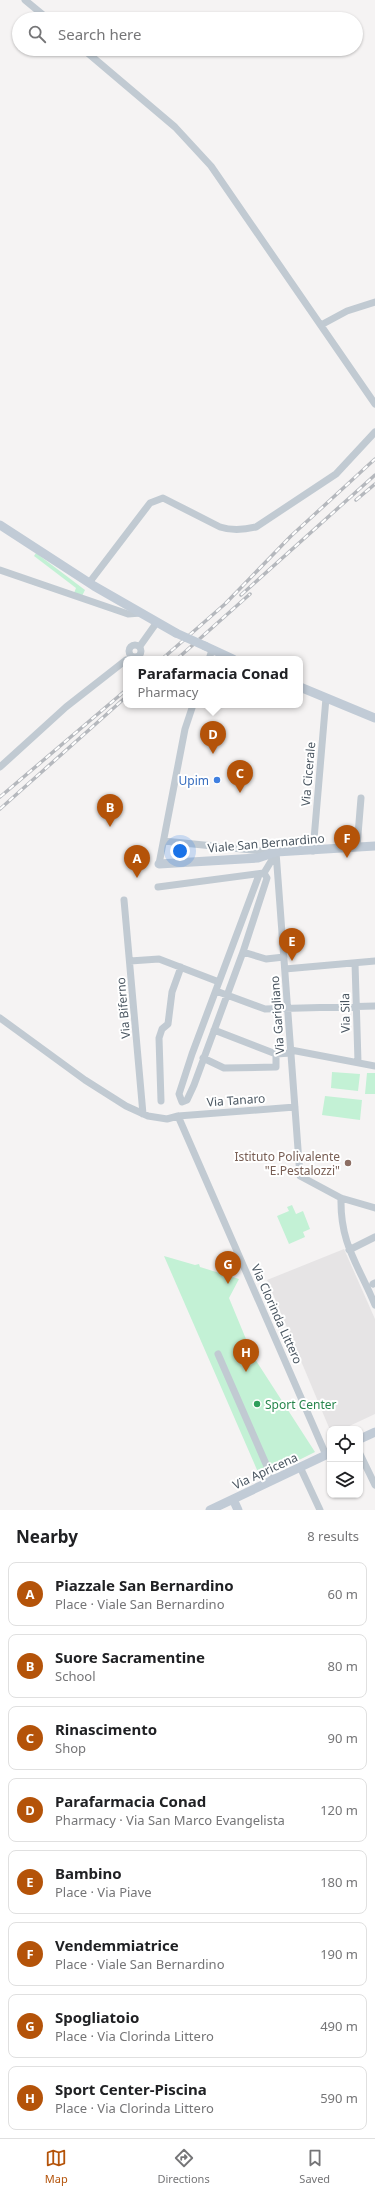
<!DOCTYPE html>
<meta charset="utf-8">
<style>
body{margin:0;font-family:"Noto Sans",sans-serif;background:#f2f2f2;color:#202124}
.controls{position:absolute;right:12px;bottom:12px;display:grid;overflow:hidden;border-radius:8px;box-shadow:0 1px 3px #0004}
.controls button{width:36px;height:36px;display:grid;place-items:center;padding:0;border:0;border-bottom:1px solid #e0e0e0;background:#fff;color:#202124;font:20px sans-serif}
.you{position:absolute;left:180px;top:851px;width:14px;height:14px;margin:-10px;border:3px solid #fff;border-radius:50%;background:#1a73e8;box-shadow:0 0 0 6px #1a73e833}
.badge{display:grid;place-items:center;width:26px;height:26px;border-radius:50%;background:#b45309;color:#fff;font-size:13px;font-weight:700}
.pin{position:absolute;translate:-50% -33px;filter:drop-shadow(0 1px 2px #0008)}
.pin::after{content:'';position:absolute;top:21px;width:14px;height:12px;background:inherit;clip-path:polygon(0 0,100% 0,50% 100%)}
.popup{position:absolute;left:123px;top:656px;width:180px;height:52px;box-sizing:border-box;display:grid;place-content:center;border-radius:8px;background:#fff;filter:drop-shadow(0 1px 3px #0005);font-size:13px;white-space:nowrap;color:#757577}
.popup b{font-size:15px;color:#202124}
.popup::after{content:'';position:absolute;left:50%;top:100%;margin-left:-8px;border:8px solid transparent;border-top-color:#fff}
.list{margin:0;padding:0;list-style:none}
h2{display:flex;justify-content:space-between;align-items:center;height:52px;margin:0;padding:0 16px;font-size:17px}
h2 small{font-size:13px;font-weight:400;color:#757577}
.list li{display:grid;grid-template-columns:26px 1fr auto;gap:12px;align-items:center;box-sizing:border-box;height:64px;margin:0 8px 8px;padding:0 8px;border:1px solid #e0e0e0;border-radius:8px}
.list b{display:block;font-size:15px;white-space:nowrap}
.list p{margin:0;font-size:13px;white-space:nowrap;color:#757577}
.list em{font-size:13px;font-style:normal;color:#757577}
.icon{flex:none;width:22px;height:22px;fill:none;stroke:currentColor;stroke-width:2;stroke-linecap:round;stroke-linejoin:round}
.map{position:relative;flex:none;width:375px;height:1510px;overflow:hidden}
.search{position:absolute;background:#fff;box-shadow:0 1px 3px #0004;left:12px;right:12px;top:12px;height:44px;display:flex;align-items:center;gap:10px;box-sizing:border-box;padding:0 14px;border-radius:22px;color:#757577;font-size:15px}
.sheet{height:628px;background:#fff}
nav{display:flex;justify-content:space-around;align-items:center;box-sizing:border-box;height:56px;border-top:1px solid #e0e0e0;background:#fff;font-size:11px;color:#757577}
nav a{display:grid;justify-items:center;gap:2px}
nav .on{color:#b45309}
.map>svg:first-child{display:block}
</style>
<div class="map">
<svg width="375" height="1510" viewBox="0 0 375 1510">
<rect width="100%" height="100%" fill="#f5f3f3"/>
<path fill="#e6e4e5" d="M344,1249L375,1319V1414L343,1429L330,1430L267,1280Z"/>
<path fill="#c3f1d5" d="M36,553L85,590L82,596L74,593L76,588L34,556Z
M332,1072L360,1074L358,1091L331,1088Z
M367,1073H375V1094H365Z
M325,1096L362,1100L360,1120L322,1115Z
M292,1205L296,1214L303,1211L310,1229L303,1232L305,1237L289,1244L277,1216L289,1211L287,1207Z
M164,1256L195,1265L199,1264L200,1267L239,1279L229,1298L253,1356L315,1452L261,1479Z"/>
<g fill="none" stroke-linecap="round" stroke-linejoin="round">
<path stroke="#c1cad2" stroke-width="7" d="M25,0L48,19
M83,49L175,127L211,166L375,404
M321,325L347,311L375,302
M0,570L128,614L141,613
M89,583L150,503L163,498L220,527C232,531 244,530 256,527L336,474L375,432
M129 651a6 6 0 1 1 12 0a6 6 0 1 1-12 0Z
M140,646L157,622
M209,659L212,650
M0,767L66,707L126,660
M164,841L272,852
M357,847L361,798
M313,851L326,698
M276,852L300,1176L341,1198L375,1208
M159,864L185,729L193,705
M264,873L276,853
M158,887L264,873L267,878L243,952L194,1085L187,1100L182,1102L179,1094L192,1054L259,875
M124,900L143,1114
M243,952L266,959L284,957
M130,961L159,959L219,982
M355,963L358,1062
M285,969L375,961
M216,991L265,1009L375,1006
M0,1018L85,1080L126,1106L148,1116L167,1119L178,1116L295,1107
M214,1030L276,1054L291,1053
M291,1050L375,1066
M203,1058L224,1068L276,1067V1054
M161,1101L159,1038L162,1029L168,1024L172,992L181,967
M178,1116L326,1455
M341,1198C340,1244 358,1264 375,1305
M349,1250L375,1237
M373,1284L375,1283
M218,1354L273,1480
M360,1454L375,1485
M300,1467L320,1510"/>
<path stroke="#c1cbd6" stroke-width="9" d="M0,525L94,586L176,633
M205,646L233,659
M300,687L375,718
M159,864L258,858L276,852L375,846
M360,1439L375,1432
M233,1499L238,1510
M210,1510L330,1453"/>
<defs>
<path id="rail" d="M356,500L375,484
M241,595L375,475
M162,659L225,604L291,536L375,459
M177,659L250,594
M0,797L126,690
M0,809L126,697"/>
</defs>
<use href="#rail" stroke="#b5b8bd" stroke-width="3.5"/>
<use href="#rail" stroke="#fff" stroke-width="2" stroke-dasharray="6" stroke-linecap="butt"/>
<path stroke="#c1cbd6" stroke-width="9" d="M176,633L205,646"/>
</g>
<circle fill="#3f7fe0" stroke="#fff" stroke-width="1.5" cx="217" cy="780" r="4"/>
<circle fill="#8d6e63" stroke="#fff" stroke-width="1.5" cx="348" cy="1163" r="4"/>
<circle fill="#2e9e5b" stroke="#fff" stroke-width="1.5" cx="257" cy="1404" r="4"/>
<g text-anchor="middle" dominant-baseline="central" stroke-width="4" stroke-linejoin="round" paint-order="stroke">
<g font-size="12" fill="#4a5661" stroke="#fff">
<text transform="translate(308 774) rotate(-85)">Via Cicerale</text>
<text transform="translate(266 843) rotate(-5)">Viale San Bernardino</text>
<text transform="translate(123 1008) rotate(-95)">Via Biferno</text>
<text transform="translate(345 1013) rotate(-91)">Via Sila</text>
<text transform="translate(277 1015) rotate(-94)">Via Garigliano</text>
<text transform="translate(236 1100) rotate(-4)">Via Tanaro</text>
<text transform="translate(277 1314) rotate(66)">Via Clorinda Littero</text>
<text transform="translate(265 1471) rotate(-25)">Via Apricena</text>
</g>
<g font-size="12" fill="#366cbe" stroke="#fff" text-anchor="end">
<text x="209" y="780">Upim</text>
</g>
<g font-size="12" fill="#785e54" stroke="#fff" text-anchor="end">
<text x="340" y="1156">Istituto Polivalente<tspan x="340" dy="14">"E.Pestalozzi"</tspan></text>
</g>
<g font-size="12" fill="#27864d" stroke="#fff" text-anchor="start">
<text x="265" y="1404">Sport Center</text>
</g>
</g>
</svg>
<div class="controls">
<button><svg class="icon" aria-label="locate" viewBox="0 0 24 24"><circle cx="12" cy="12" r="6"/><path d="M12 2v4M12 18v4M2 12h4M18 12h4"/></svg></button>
<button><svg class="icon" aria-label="layers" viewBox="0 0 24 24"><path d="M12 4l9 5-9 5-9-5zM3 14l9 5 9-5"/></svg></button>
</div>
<div class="you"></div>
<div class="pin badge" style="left:137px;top:878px">A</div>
<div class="pin badge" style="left:110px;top:827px">B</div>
<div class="pin badge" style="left:240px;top:793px">C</div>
<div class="pin badge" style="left:213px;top:754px">D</div>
<div class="popup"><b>Parafarmacia Conad</b>Pharmacy</div>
<div class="pin badge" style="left:292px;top:961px">E</div>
<div class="pin badge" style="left:347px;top:858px">F</div>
<div class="pin badge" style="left:228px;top:1284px">G</div>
<div class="pin badge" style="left:246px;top:1372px">H</div>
<div class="search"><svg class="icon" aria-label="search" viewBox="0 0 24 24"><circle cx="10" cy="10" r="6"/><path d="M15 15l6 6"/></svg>Search here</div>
</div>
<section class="sheet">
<h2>Nearby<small>8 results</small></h2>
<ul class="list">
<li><span class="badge">A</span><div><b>Piazzale San Bernardino</b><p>Place · Viale San Bernardino</p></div><em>60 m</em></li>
<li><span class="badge">B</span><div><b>Suore Sacramentine</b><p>School</p></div><em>80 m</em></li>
<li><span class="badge">C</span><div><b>Rinascimento</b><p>Shop</p></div><em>90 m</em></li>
<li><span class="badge">D</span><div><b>Parafarmacia Conad</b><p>Pharmacy · Via San Marco Evangelista</p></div><em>120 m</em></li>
<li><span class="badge">E</span><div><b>Bambino</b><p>Place · Via Piave</p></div><em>180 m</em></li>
<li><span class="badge">F</span><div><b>Vendemmiatrice</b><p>Place · Viale San Bernardino</p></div><em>190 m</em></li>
<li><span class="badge">G</span><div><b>Spogliatoio</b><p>Place · Via Clorinda Littero</p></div><em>490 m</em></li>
<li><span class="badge">H</span><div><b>Sport Center-Piscina</b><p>Place · Via Clorinda Littero</p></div><em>590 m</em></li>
</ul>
</section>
<nav>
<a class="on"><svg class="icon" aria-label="map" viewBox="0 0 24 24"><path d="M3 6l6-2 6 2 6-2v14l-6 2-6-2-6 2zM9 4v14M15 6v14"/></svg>Map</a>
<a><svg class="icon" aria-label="directions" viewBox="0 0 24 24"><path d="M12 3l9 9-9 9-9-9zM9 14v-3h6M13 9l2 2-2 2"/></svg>Directions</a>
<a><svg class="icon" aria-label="saved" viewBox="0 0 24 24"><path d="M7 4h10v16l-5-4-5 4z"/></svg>Saved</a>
</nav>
